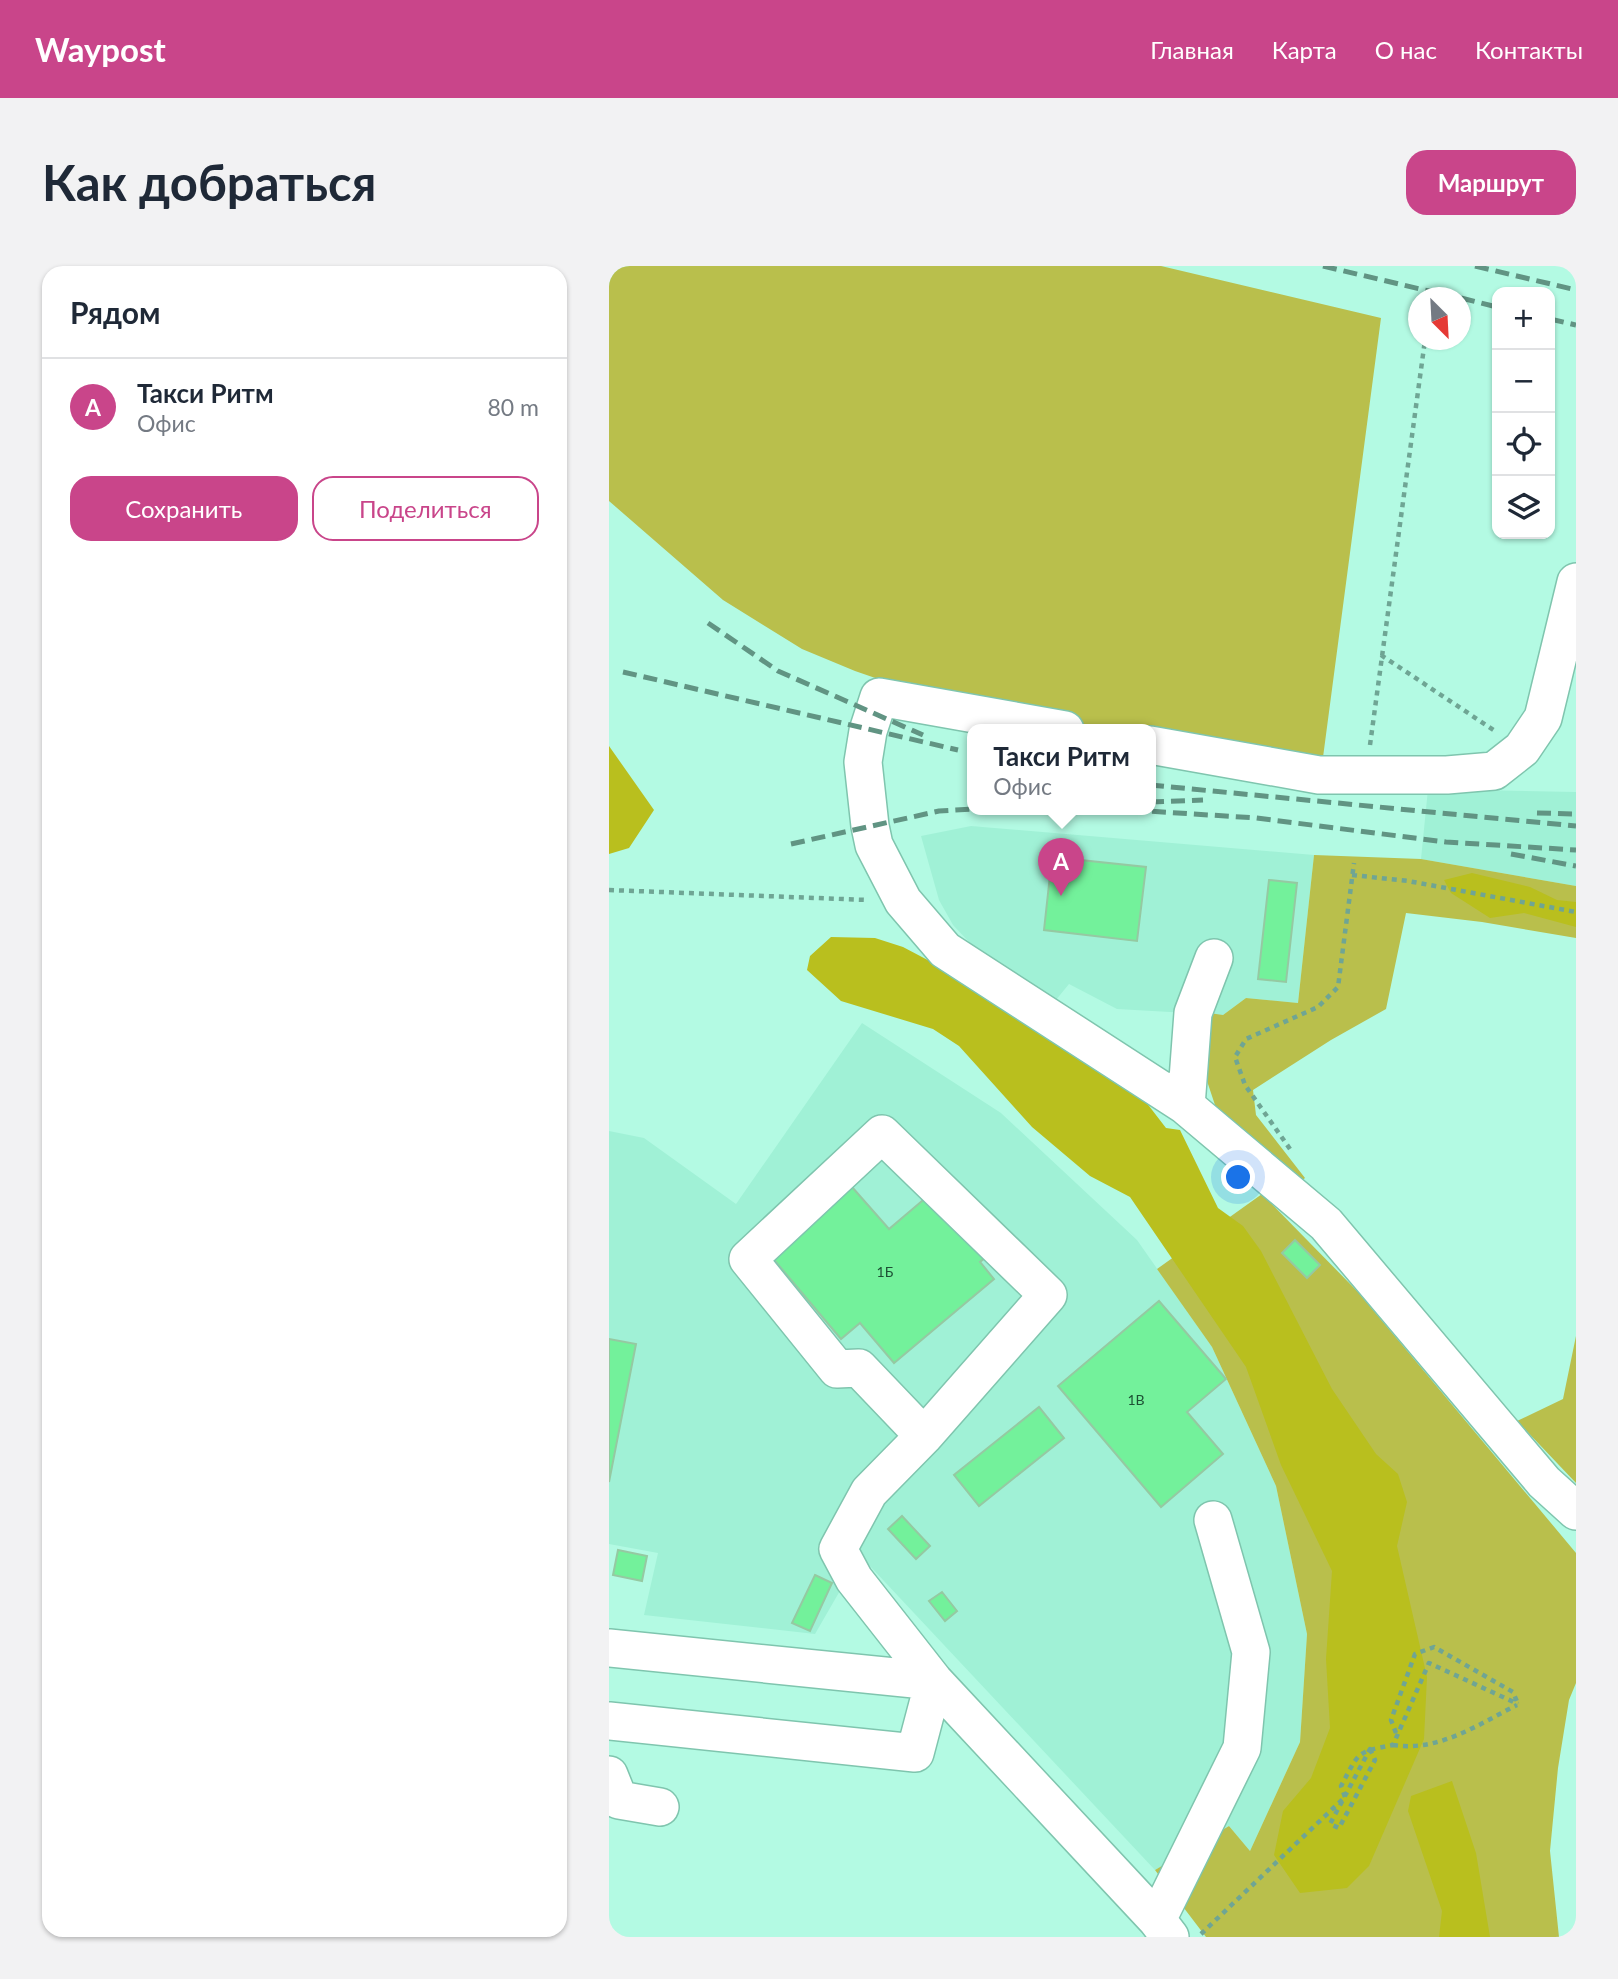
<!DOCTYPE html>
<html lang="ru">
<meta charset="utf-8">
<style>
body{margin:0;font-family:Lato,sans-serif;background:#f2f2f3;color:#1f2937}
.controls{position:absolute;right:21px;top:21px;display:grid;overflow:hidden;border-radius:14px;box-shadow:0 2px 5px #0004}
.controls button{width:63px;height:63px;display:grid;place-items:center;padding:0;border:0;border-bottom:2px solid #e0e1e3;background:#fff;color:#1f2937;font:35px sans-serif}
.compass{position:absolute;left:799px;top:21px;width:63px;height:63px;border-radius:50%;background:#fff;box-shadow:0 2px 5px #0004;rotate:156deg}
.you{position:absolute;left:630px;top:912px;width:24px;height:24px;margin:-18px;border:5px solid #fff;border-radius:50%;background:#1a73e8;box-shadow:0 0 0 10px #1a73e833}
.badge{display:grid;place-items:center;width:46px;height:46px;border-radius:50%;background:#c9458a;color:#fff;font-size:23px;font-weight:700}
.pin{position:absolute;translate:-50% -58px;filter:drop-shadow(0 2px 4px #0008)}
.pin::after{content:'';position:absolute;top:37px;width:24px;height:21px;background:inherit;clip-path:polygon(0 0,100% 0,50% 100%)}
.popup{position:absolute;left:358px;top:458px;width:189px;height:91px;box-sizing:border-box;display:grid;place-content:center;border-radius:14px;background:#fff;filter:drop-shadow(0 2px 5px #0005);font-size:23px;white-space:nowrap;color:#747a83}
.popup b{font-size:26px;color:#1f2937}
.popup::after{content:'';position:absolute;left:50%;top:100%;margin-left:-14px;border:14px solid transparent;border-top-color:#fff}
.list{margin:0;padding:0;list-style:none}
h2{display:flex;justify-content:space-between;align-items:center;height:91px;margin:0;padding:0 28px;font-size:30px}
h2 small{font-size:23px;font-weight:400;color:#747a83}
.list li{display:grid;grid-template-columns:46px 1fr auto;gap:21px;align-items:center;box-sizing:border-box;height:98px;padding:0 28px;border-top:2px solid #e0e1e3}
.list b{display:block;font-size:26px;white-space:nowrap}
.list p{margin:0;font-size:23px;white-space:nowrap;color:#747a83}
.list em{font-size:23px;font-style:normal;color:#747a83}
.actions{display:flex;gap:14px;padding:21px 28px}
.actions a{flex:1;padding:16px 0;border:2px solid #c9458a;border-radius:21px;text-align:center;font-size:24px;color:#c9458a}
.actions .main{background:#c9458a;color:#fff}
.icon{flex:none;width:38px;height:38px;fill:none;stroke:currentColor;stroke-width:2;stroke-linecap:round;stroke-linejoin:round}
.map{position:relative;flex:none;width:967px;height:1671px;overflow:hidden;border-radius:21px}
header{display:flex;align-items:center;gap:42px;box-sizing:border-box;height:98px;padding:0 35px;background:#c9458a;color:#fff}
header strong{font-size:33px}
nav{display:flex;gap:38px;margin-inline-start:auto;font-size:24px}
.intro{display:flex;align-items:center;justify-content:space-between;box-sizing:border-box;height:168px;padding:0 42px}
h1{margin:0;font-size:49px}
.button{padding:18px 32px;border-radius:21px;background:#c9458a;color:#fff;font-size:24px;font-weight:700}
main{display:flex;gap:42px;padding:0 42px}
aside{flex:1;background:#fff;border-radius:21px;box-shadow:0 2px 5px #0004}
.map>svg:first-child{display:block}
</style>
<header>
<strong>Waypost</strong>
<nav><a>Главная</a><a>Карта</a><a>О нас</a><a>Контакты</a></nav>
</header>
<div class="intro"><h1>Как добраться</h1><a class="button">Маршрут</a></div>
<main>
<aside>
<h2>Рядом<small></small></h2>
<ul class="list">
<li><span class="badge">A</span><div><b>Такси Ритм</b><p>Офис</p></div><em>80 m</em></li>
</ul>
<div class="actions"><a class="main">Сохранить</a><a>Поделиться</a></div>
</aside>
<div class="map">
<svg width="967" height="1671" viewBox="0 0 967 1671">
<rect width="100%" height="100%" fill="#b3fae3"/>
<path fill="#a0f1d6" d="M819,523L967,526V620L812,593Z
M362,560L705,589L689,737L637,732L614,749L508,743L460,718L442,740L361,677L344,659L330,634L312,570Z
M253,757L392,847L528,974L603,1081L667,1220L698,1368L691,1476L641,1585L620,1560L546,1604L260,1299L232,1323L206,1368L35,1349L49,1287L0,1278V865L35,872L127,938Z"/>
<path fill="#b9bf4c" d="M0,0H552L772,52L713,499L541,464H504L330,434L246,405L193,383L114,334L0,235Z
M705,589L812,593L967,620V672L873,656L797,647L777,743L722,774L644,824L647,849L696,912L690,917L606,839L594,803L600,747L614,749L637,732L689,737Z
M653,928L749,1026L967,1287V1417L960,1434L949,1502L941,1585L950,1671H597L546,1604L620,1560L641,1585L691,1476L698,1368L667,1220L603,1081L548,1003Z
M967,1070V1217L908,1155L954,1133Z"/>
<path fill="#b9bf1e" d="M0,480L45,544L20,582L0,588Z
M863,607L921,621L948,634L967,636V661L915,647L881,652L842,627L835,614Z
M222,671L266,672L294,681L385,729L520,814L557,862L571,864L609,942L634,960L652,985L723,1123L767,1188L789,1208L798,1236L788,1280L818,1411L815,1473L760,1600L738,1622L691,1627L665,1589L674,1545L702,1512L721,1462L717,1393L723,1305L672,1199L637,1101L521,931L481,910L423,861L350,780L324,763L232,735L198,704L201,690Z
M843,1515L867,1587L881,1671H830L833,1645L799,1545L802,1530Z"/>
<path fill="#73f19b" stroke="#95c9a2" stroke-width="2" d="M443,591L537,601L528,675L435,664Z
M660,614L688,617L677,716L649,713Z
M243,921L280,963L320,929L382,987L371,996L385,1013L285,1097L251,1057L232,1073L161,989Z
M686,974L711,999L698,1012L673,987Z
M550,1035L617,1113L578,1146L614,1188L552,1241L449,1120Z
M0,1073L27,1078L0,1216Z
M430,1141L455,1172L370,1240L345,1209Z
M293,1250L321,1280L307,1293L279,1263Z
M9,1284L38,1290L33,1315L4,1309Z
M206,1309L223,1317L201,1365L183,1357Z
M333,1326L348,1345L336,1355L320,1335Z"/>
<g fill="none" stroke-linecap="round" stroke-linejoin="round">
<defs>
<path id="minor" d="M456,464L270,431L259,465L254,496L261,560L265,579L294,635L336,684L577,840
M541,479L710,509H838L885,505L913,483L934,452L967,316
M559,825L717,958L935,1216L967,1245
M577,840L584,747L605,692
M315,1170L250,1102L228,1103L139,993L273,868L439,1029L315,1170L260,1226L229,1283L245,1313L325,1415L548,1654L561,1671
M0,1382L325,1415
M0,1455L306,1487L325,1415
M0,1509L10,1534L51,1541
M548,1654L633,1482L642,1386L604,1254"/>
</defs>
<use href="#minor" stroke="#7fc5ae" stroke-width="40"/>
<path stroke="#6fa594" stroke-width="4.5" stroke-dasharray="5 5" stroke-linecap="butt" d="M772,389L886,465
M761,479L816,74
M743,609L799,615L967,646
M0,624L259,634
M681,883L636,819L626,791L637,773L709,741L729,721L745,597
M787,1467L782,1454L806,1388L825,1381L904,1426L909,1438
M784,1479C830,1486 868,1459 908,1439
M761,1483L766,1494L730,1562L721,1558Z
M736,1531L732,1520C750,1487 746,1486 784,1479L820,1397L909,1438
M592,1668L736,1531"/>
<use href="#minor" stroke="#fff" stroke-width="37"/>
<path stroke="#619483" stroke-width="5" stroke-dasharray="14 7" stroke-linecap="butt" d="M714,0L849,32
M866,0L967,24
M852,32L888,41
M941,53L967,59
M99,357L169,405L314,469
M14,406L349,484
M541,519L967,560
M541,536L594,534
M522,544L647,552L837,576L967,584
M928,547L967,548
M182,578L330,545L363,543
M902,588L967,600"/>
</g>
<g text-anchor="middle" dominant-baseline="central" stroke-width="6" stroke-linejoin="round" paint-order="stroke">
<g font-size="14" fill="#1d5034">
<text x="276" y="1005">1Б</text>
<text x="527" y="1133">1В</text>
</g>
</g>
</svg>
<div class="controls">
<button>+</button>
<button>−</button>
<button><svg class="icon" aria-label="locate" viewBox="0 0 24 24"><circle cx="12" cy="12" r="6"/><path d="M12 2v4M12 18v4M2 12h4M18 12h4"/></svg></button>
<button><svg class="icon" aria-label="layers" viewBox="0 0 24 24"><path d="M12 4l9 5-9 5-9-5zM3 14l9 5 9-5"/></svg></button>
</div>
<svg class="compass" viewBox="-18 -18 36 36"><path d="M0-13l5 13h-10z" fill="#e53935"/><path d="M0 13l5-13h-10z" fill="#747a83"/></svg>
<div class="you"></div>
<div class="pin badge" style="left:452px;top:630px">A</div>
<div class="popup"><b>Такси Ритм</b>Офис</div>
</div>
</main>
